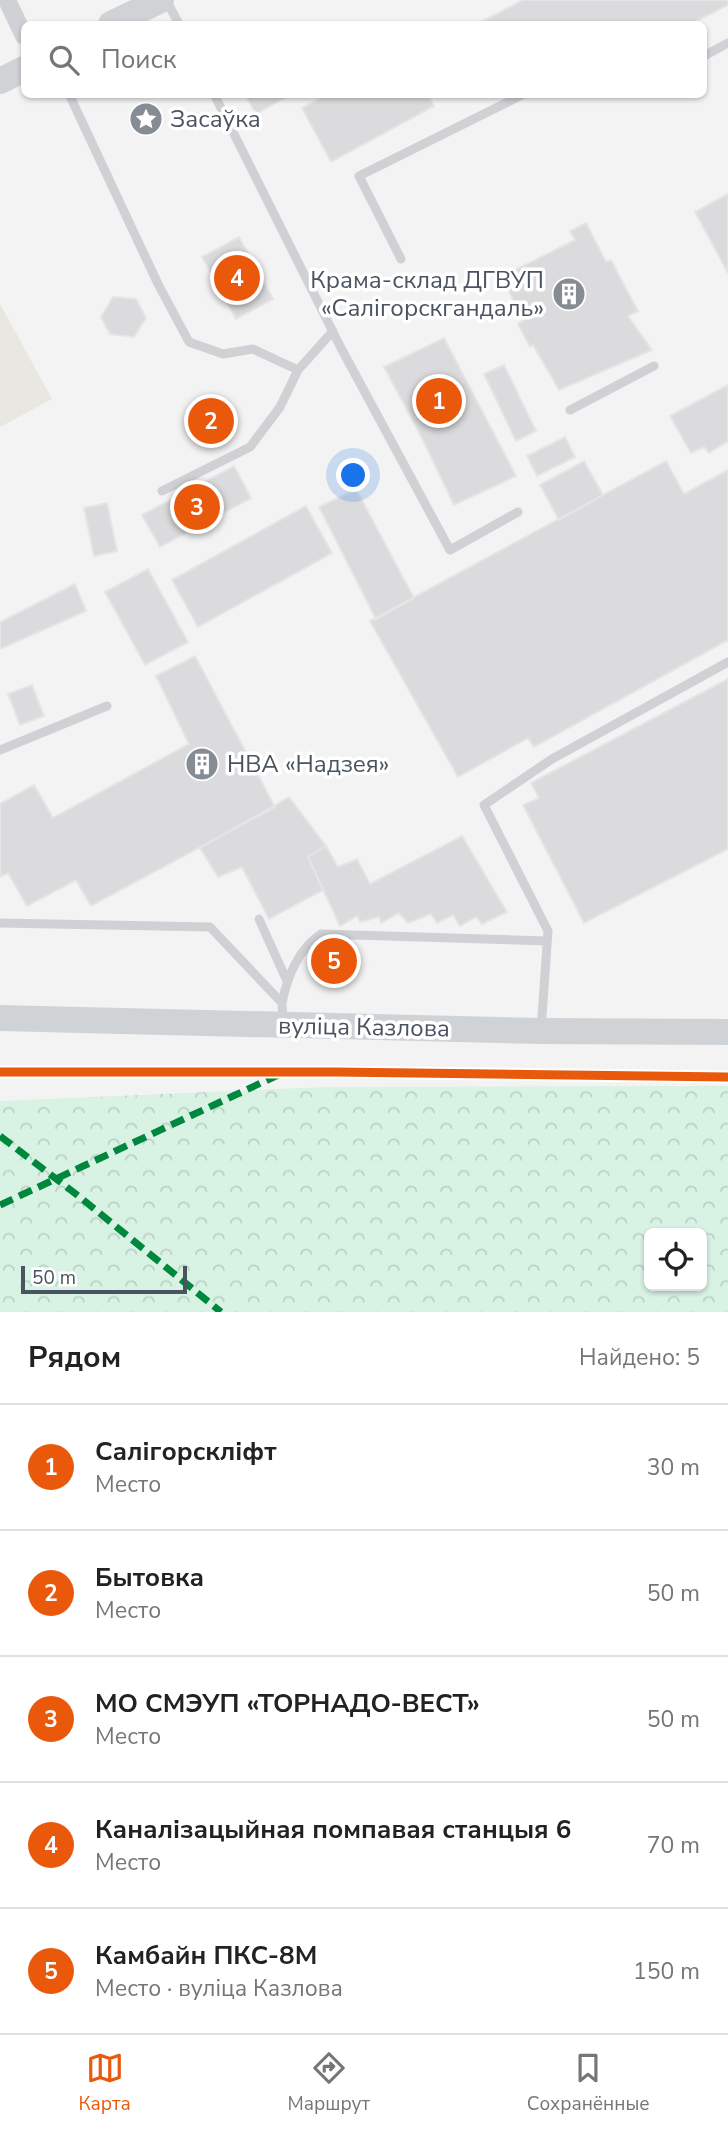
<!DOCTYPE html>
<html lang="ru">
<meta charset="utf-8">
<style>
body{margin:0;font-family:"Nunito Sans",sans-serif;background:#f6f6f6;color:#222}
.controls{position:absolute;right:21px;bottom:21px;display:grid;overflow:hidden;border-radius:10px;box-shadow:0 2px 5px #0004}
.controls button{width:63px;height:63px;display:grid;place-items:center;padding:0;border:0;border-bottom:2px solid #e0e0e0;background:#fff;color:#222;font:35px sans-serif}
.scale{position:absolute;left:21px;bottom:18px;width:166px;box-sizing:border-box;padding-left:7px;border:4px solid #4a5461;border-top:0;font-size:19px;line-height:24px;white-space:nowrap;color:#4a5461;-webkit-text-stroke:5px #fff;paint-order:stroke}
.you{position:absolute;left:354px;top:476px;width:24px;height:24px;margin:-18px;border:5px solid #fff;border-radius:50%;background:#1a73e8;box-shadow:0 0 0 10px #1a73e833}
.badge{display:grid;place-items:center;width:46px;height:46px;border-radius:50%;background:#ea580c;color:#fff;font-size:23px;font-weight:700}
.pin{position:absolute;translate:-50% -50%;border:4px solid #fff;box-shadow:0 2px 7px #0006}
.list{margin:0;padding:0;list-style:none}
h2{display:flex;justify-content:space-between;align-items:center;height:91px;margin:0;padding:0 28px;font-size:30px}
h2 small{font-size:23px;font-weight:400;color:#767676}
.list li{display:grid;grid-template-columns:46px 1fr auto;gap:21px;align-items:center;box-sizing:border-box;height:126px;padding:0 28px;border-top:2px solid #e0e0e0}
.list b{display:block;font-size:26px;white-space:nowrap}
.list p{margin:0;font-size:23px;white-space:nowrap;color:#767676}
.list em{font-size:23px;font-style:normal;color:#767676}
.icon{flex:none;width:38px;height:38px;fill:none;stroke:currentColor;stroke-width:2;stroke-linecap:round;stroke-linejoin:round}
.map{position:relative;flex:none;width:728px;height:1312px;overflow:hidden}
.search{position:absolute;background:#fff;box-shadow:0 2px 5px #0004;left:21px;right:21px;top:21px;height:77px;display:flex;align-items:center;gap:18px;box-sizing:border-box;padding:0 24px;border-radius:10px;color:#767676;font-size:26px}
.sheet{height:721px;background:#fff}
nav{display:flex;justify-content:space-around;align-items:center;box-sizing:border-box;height:98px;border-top:2px solid #e0e0e0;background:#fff;font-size:19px;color:#767676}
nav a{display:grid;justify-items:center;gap:4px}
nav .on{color:#ea580c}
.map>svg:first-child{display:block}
</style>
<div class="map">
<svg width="728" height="1312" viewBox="0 0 728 1312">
<defs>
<pattern id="forest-crowns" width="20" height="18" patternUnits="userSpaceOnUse" patternTransform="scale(1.75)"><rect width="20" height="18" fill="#d8f2e4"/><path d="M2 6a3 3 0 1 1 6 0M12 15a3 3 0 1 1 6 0" fill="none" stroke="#bbd1c6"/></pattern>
</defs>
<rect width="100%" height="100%" fill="#f4f3f3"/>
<path fill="#e8e7e2" d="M0,304L52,399L0,427Z"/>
<path fill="url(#forest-crowns)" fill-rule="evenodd" d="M728,1086V1312H0V1101L326,1087ZM649,1233H702V1286H649Z"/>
<path fill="#dbdbdd" stroke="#e5e5e6" stroke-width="2" d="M523,0H728V5L691,24H477Z
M248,94H292L256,114L246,96Z
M328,94H428L434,106L331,162L302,108Z
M728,194V273L695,212Z
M586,223L606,262L611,260L638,311L628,316L652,350L559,390L533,345L530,347L518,324L524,320L501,277L575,240L570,231Z
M239,237L273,299L236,319L202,257Z
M113,297L136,299L146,318L134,337L110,334L101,317Z
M444,338L516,476L454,505L420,434L384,367Z
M504,365L536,431L516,441L484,374Z
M728,385V441L709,453L704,447L691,453L670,416Z
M217,412L221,420L204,430L200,422Z
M565,437L575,457L537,476L527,456Z
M584,461L603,495L559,520L540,485Z
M666,461L684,494L728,470V640L534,747L528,738L458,777L370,621Z
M234,466L251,498L160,547L142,515Z
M356,489L414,598L376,619L319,507Z
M107,503L117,551L94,556L84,508Z
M306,506L332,553L198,627L172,580Z
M148,569L188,642L145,665L105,592Z
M75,584L86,611L0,649V622Z
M195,656L275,807L91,906L76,880L27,906L8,873L0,877V804L34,785L53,818L189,744L156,676Z
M728,679V849L584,923L523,805L539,798L531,783Z
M32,685L44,716L20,725L8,694Z
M289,797L326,846L308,857L323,890L269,919L242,867L218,877L200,848Z
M462,836L507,912L482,924L476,917L460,926L453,915L437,923L431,914L408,923L399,913L381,923L379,917L360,922L357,916L340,926L308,857L326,846L338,867L357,859L370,884Z"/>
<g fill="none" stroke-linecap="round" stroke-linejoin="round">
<path stroke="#cfd1d4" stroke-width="9" d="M166,0L179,24
M704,56L728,43
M69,94L158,284L189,342L223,354L253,349L298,370
M214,94L341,348L450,550L518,512
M401,259L359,176L524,94
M570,410L654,366
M162,491L250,447L280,407L298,370L333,331
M0,750L107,706
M259,919L287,981
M0,923L210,927L282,1003L283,1022
M282,1003C287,977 299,948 321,934L547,941
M541,1030L548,931L484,805L552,759L728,662"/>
<path stroke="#cfd1d4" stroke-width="18" d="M7,0L24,36"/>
<path stroke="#d0d3d6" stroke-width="26" d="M111,24L161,0
M0,81L24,69
M0,1018L541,1031L728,1032"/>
<path stroke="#00873e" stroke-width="7" stroke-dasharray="14 7" stroke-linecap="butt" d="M0,1136L81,1198L221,1312
M0,1205L278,1075"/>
<defs>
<path id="cycleway" d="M0,1072H336L728,1077"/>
</defs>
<use href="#cycleway" stroke="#fff" stroke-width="13"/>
<use href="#cycleway" stroke="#e8590c" stroke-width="9"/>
</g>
<defs>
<symbol id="sight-disc" viewBox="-11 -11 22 22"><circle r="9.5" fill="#868c94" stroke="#fff"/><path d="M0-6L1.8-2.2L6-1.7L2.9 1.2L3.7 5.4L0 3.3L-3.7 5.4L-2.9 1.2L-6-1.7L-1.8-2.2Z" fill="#fff"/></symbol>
<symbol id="building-disc" viewBox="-11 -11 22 22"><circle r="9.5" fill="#868c94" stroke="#fff"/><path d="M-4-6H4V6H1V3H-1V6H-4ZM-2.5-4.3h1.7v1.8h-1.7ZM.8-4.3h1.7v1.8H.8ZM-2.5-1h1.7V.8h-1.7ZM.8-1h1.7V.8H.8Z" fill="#fff"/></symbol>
</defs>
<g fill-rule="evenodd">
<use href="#sight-disc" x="127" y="100" width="38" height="38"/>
<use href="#building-disc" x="550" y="275" width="38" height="38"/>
<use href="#building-disc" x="183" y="745" width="38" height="38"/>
</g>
<g text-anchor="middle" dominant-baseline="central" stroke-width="7" stroke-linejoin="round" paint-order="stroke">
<g font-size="24" fill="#4a5461" stroke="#fff" text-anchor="start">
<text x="170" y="119">Засаўка</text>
<text x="544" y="280" text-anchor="end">Крама-склад ДГВУП<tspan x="544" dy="28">«Салігорскгандаль»</tspan></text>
<text x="227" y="764">НВА «Надзея»</text>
</g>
<g font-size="24" fill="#4a5461" stroke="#fff">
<text transform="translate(364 1027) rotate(1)">вуліца Казлова</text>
</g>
</g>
</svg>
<div class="controls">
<button><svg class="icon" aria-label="locate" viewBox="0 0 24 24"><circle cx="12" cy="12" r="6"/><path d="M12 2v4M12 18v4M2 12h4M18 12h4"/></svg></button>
</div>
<div class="scale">50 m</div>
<div class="you"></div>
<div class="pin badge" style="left:439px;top:401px">1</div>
<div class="pin badge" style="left:211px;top:421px">2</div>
<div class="pin badge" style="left:197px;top:507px">3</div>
<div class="pin badge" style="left:237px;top:278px">4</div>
<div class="pin badge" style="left:334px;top:961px">5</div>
<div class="search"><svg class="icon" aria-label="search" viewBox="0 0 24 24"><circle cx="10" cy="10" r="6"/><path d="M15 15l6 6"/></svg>Поиск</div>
</div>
<section class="sheet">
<h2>Рядом<small>Найдено: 5</small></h2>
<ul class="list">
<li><span class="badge">1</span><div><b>Салігорскліфт</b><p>Место</p></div><em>30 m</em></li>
<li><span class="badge">2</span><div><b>Бытовка</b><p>Место</p></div><em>50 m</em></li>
<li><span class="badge">3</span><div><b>МО СМЭУП «ТОРНАДО-ВЕСТ»</b><p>Место</p></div><em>50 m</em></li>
<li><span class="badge">4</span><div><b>Каналізацыйная помпавая станцыя 6</b><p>Место</p></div><em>70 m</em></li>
<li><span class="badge">5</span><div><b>Камбайн ПКС-8М</b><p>Место · вуліца Казлова</p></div><em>150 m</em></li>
</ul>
</section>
<nav>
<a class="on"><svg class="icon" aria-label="map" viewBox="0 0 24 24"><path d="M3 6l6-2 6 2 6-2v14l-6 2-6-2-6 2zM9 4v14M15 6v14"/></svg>Карта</a>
<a><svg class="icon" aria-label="directions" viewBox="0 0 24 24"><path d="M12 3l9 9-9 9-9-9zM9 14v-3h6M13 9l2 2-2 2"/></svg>Маршрут</a>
<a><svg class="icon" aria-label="saved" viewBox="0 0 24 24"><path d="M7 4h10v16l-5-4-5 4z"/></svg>Сохранённые</a>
</nav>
